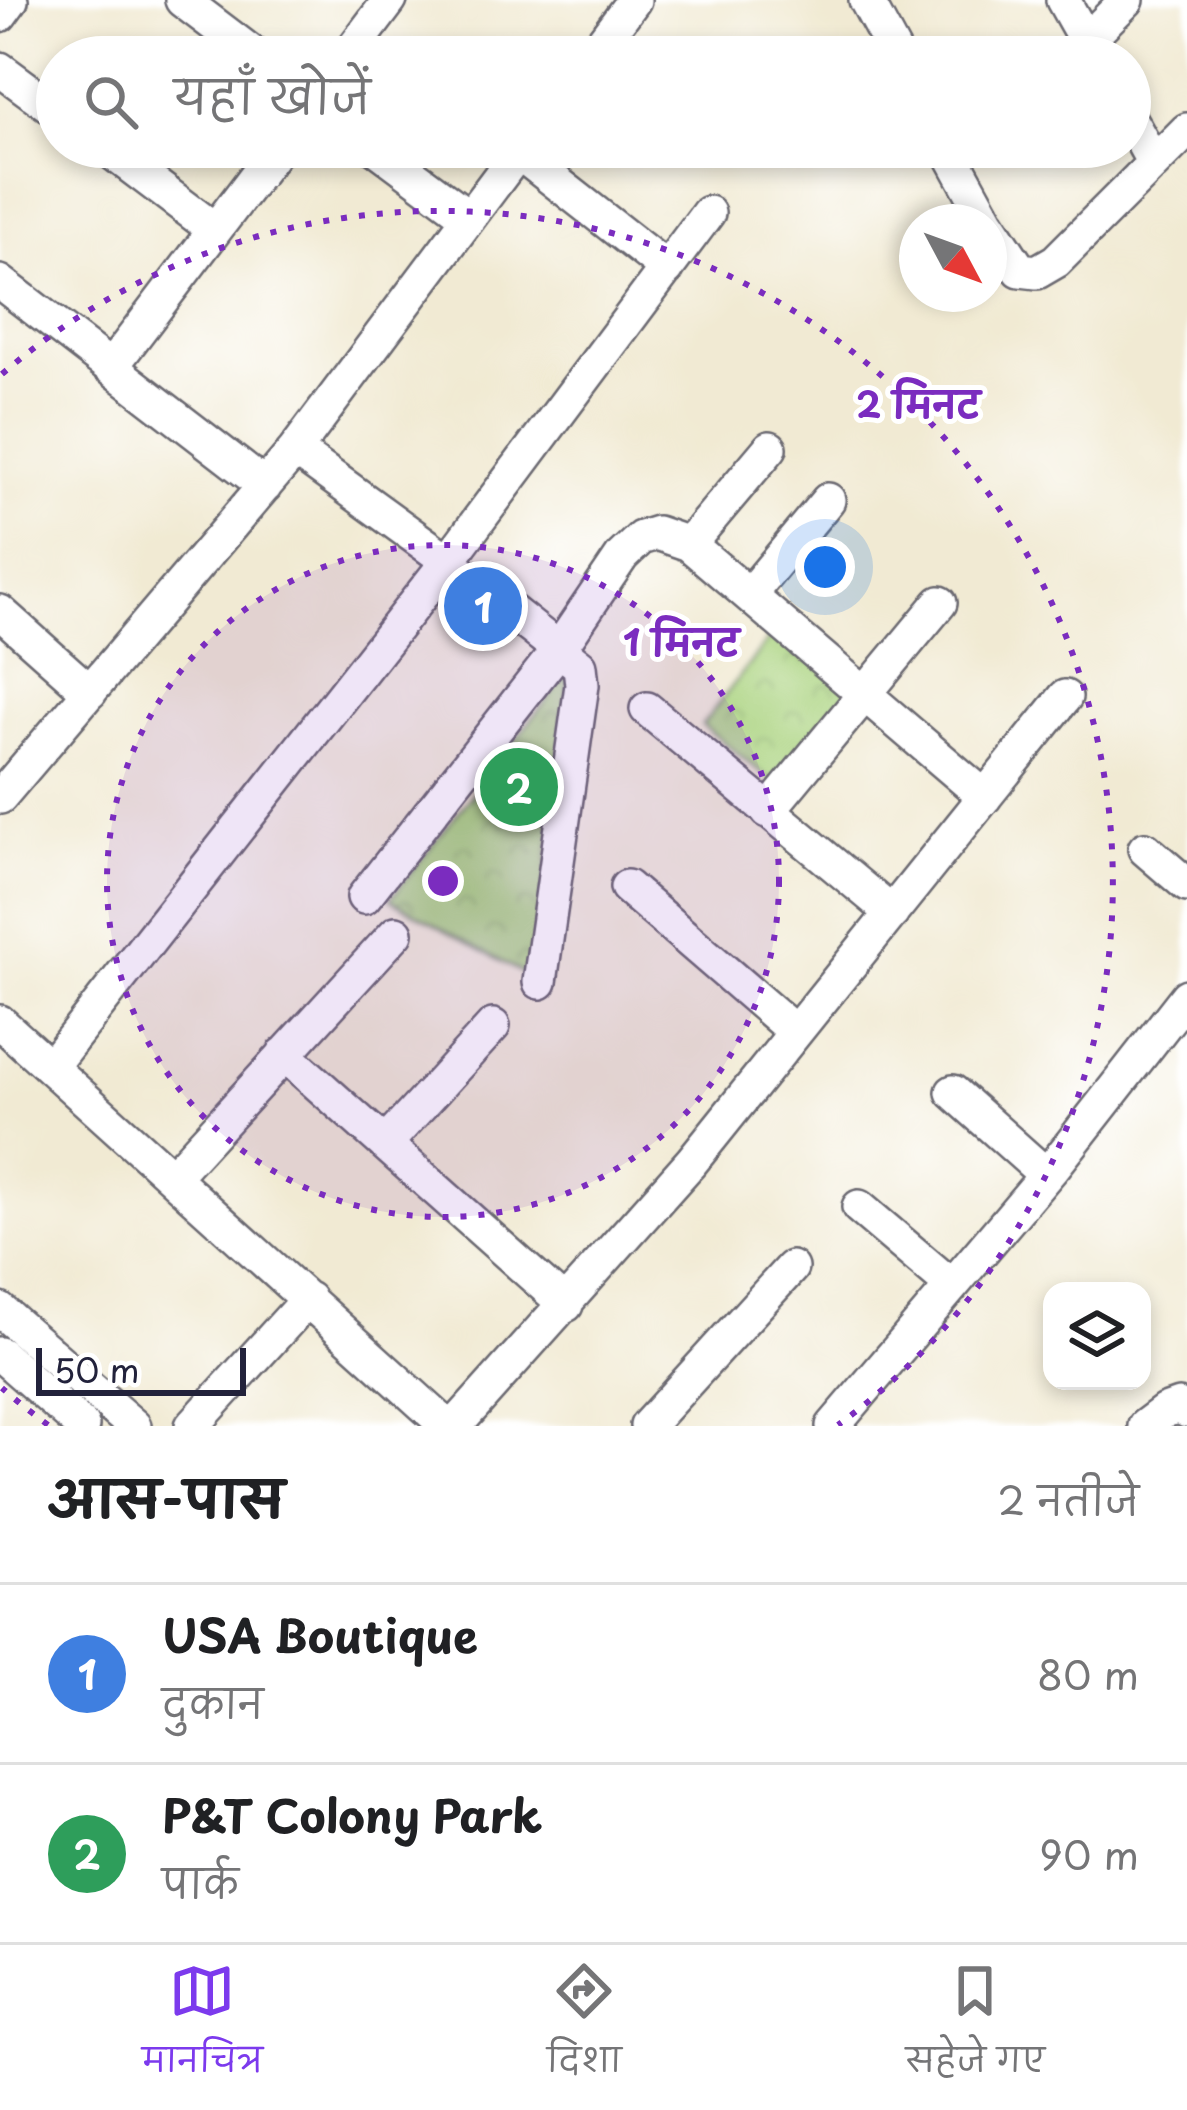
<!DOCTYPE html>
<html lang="hi">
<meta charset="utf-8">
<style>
body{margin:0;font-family:"Playpen Sans","Playpen Sans Deva",sans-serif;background:#f6f6f6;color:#202124}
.controls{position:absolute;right:36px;bottom:36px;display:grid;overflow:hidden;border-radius:24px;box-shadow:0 6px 18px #0003}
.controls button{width:108px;height:108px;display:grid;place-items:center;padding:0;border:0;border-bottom:3px solid #e0e0e0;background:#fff;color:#202124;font:60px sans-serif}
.compass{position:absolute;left:899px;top:204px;width:108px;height:108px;border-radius:50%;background:#fff;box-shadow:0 6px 18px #0003;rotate:131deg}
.scale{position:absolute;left:36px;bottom:30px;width:210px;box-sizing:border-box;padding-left:12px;border:6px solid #22223b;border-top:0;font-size:33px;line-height:42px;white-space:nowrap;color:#22223b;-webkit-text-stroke:9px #fff;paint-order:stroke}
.you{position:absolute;left:825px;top:567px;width:42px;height:42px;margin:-30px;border:9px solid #fff;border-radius:50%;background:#1a73e8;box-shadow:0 0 0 18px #1a73e833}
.badge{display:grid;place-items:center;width:78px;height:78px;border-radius:50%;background:#7c3aed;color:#fff;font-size:39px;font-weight:700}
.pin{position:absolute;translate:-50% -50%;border:6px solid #fff;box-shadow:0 3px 12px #0006}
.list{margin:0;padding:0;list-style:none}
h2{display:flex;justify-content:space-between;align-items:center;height:156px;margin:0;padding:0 48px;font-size:51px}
h2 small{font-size:39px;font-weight:400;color:#757577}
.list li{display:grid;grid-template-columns:78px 1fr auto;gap:36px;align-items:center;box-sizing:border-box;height:180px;padding:0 48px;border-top:3px solid #e0e0e0}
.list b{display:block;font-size:45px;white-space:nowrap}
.list p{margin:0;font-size:39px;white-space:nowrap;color:#757577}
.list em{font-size:39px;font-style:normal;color:#757577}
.icon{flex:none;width:66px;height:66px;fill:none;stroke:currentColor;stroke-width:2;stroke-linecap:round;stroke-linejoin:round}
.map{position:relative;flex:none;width:1187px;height:1426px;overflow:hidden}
.search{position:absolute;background:#fff;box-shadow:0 6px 18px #0003;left:36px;right:36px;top:36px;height:132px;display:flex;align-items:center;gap:30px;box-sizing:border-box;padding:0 42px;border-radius:66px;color:#757577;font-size:45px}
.sheet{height:516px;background:#fff}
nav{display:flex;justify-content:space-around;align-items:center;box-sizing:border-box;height:168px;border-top:3px solid #e0e0e0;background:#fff;font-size:33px;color:#757577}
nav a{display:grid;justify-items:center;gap:6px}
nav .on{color:#7c3aed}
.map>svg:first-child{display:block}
</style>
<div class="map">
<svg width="1187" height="1426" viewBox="0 0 1187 1426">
<defs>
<pattern id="park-crowns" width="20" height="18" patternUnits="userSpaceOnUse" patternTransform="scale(3)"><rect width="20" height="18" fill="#aad37f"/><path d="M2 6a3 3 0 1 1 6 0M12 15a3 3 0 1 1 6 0" fill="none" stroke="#92b56f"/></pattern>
</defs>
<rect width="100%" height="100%" fill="#fff"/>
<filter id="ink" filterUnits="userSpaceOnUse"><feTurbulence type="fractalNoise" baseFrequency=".00833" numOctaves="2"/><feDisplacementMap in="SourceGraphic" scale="24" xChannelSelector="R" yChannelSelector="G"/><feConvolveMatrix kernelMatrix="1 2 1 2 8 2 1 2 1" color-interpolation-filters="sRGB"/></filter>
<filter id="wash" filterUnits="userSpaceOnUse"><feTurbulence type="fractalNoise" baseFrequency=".004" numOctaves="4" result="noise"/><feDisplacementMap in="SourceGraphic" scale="48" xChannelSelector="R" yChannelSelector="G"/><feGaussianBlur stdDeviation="2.7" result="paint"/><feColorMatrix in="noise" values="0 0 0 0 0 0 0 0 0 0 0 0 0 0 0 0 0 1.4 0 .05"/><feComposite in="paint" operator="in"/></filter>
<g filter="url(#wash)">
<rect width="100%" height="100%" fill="#f1ead3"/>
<path fill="url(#park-crowns)" stroke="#667a5d" stroke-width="3" d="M782,622L866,692L784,791L702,725Z
M570,670L534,980L390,899Z"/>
</g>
<g filter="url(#ink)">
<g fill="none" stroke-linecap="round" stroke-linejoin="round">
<defs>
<path id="minor" d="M182,0L257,57
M866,0L897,57
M1063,0L1095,57
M0,15L11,0
M1086,41L1127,0
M347,57L390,0
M591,57L634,0
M0,69L57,111
M1130,120L1154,163
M105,147L215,230
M375,147L469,217
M947,147L988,222
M518,152L667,269
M989,223L1020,270L1037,272L1056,261L1187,130
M0,282L265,486
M111,367L278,147
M295,450L448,561L580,666L582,685L540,982
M689,544L770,448
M749,595L828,500
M0,612L90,692
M647,709L892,913
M0,797L295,450L522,147
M768,811L940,603
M1145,849L1187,885
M627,887L795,1032
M364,897L559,649L622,556L641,538L657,533L689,544L985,797
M0,1022L447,1426
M284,1054L566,1305
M50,1067L448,561L708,213
M953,1092L1046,1175
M385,1144L493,1026
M173,1176L396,933
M859,1207L952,1286
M0,1310L134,1426
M0,1354L82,1426
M192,1426L308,1299
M455,1426L692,1161L1065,697
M647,1426L791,1268
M833,1426L1054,1166L1187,996
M1145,1426L1165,1411L1179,1406L1187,1411"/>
</defs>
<use href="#minor" stroke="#6a6870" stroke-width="38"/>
<use href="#minor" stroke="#fff" stroke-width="33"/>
</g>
</g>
<circle cx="443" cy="881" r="336" fill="#7b2cbf" fill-opacity=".12"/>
<g fill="none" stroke="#7b2cbf" stroke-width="6" stroke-dasharray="6 12">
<circle cx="443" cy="881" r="336"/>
<path d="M48 1425A672 672 0 0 1 2 1388M2 374A672 672 0 1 1 838 1425"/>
</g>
<circle cx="443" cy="881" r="18" fill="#7b2cbf" stroke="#fff" stroke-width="6"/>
<g font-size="36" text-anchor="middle" font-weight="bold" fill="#7b2cbf" stroke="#fff" stroke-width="10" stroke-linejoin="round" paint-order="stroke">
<text x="918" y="418">2 मिनट</text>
<text x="681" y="656">1 मिनट</text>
</g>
</svg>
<div class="controls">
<button><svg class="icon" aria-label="layers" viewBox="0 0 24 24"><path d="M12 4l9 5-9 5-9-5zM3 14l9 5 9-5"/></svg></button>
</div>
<svg class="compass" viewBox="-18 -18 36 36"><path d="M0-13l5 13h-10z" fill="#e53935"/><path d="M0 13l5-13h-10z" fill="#757577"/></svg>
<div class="scale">50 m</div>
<div class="you"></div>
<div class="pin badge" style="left:483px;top:606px;background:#3f7fe0">1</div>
<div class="pin badge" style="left:519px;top:787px;background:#2e9e5b">2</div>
<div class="search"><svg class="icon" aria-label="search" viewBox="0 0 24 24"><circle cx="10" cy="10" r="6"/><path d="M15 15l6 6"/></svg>यहाँ खोजें</div>
</div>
<section class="sheet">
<h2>आस-पास<small>2 नतीजे</small></h2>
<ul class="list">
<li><span class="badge" style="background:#3f7fe0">1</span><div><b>USA Boutique</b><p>दुकान</p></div><em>80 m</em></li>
<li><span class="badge" style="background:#2e9e5b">2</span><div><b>P&amp;T Colony Park</b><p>पार्क</p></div><em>90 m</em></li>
</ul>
</section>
<nav>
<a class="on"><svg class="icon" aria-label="map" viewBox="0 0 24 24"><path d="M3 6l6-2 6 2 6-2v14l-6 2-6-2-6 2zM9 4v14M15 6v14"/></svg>मानचित्र</a>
<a><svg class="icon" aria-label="directions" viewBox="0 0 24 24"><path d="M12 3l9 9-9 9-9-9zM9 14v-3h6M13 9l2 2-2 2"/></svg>दिशा</a>
<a><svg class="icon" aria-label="saved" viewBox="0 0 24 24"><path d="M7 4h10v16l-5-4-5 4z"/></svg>सहेजे गए</a>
</nav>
